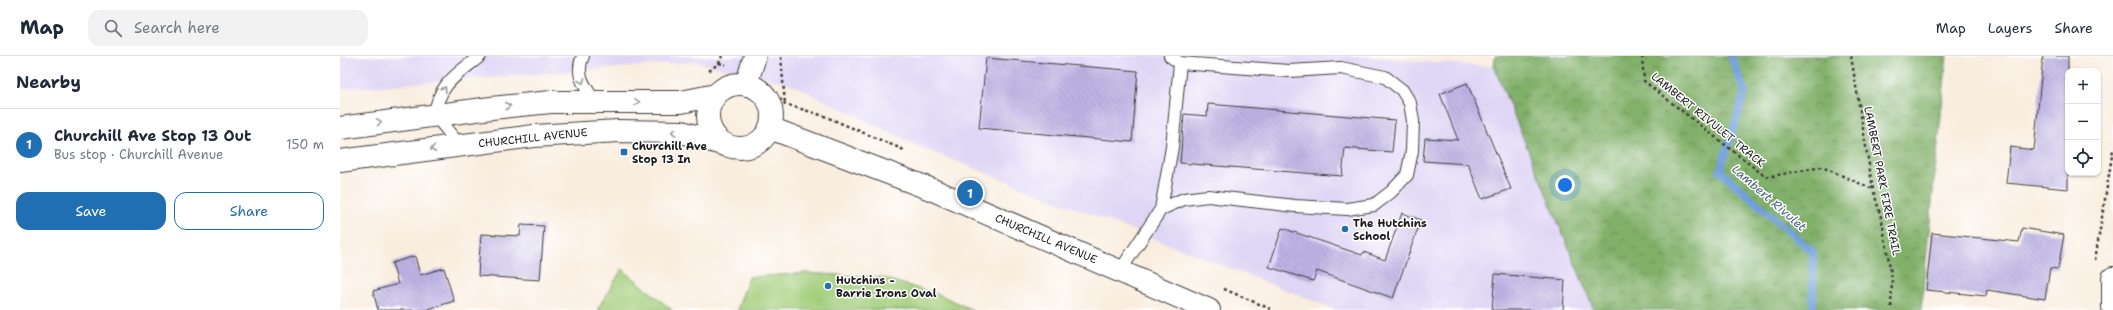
<!DOCTYPE html>
<meta charset="utf-8">
<style>
body{margin:0;font-family:"Shantell Sans",sans-serif;background:#f2f2f3;color:#1f2937}
.controls{position:absolute;right:12px;top:12px;display:grid;overflow:hidden;border-radius:8px;box-shadow:0 1px 3px #0004}
.controls button{width:36px;height:36px;display:grid;place-items:center;padding:0;border:0;border-bottom:1px solid #e0e1e3;background:#fff;color:#1f2937;font:20px sans-serif}
.you{position:absolute;left:1225px;top:129px;width:14px;height:14px;margin:-10px;border:3px solid #fff;border-radius:50%;background:#1a73e8;box-shadow:0 0 0 6px #1a73e833}
.badge{display:grid;place-items:center;width:26px;height:26px;border-radius:50%;background:#1f6fb2;color:#fff;font-size:13px;font-weight:700}
.pin{position:absolute;translate:-50% -50%;border:2px solid #fff;box-shadow:0 1px 4px #0006}
.list{margin:0;padding:0;list-style:none}
h2{display:flex;justify-content:space-between;align-items:center;height:52px;margin:0;padding:0 16px;font-size:17px}
h2 small{font-size:13px;font-weight:400;color:#747a83}
.list li{display:grid;grid-template-columns:26px 1fr auto;gap:12px;align-items:center;box-sizing:border-box;height:72px;padding:0 16px;border-top:1px solid #e0e1e3}
.list b{display:block;font-size:15px;white-space:nowrap}
.list p{margin:0;font-size:13px;white-space:nowrap;color:#747a83}
.list em{font-size:13px;font-style:normal;color:#747a83}
.actions{display:flex;gap:8px;padding:12px 16px}
.actions a{flex:1;padding:9px 0;border:1px solid #1f6fb2;border-radius:12px;text-align:center;font-size:14px;color:#1f6fb2}
.actions .main{background:#1f6fb2;color:#fff}
.icon{flex:none;width:22px;height:22px;fill:none;stroke:currentColor;stroke-width:2;stroke-linecap:round;stroke-linejoin:round}
.map{position:relative;flex:none;width:1773px;height:254px;overflow:hidden}
header{display:flex;align-items:center;gap:24px;box-sizing:border-box;height:56px;padding:0 20px;background:#fff;border-bottom:1px solid #e0e1e3}
header strong{font-size:19px}
nav{display:flex;gap:22px;margin-inline-start:auto;font-size:14px}
.search{width:280px;height:36px;background:#f2f2f3;display:flex;align-items:center;gap:10px;box-sizing:border-box;padding:0 14px;border-radius:12px;color:#747a83;font-size:15px}
main{display:flex}
aside{flex:1;background:#fff}
.map>svg:first-child{display:block}
</style>
<header>
<strong>Map</strong>
<div class="search"><svg class="icon" aria-label="search" viewBox="0 0 24 24"><circle cx="10" cy="10" r="6"/><path d="M15 15l6 6"/></svg>Search here</div>
<nav><a>Map</a><a>Layers</a><a>Share</a></nav>
</header>
<main>
<aside>
<h2>Nearby<small></small></h2>
<ul class="list">
<li><span class="badge">1</span><div><b>Churchill Ave Stop 13 Out</b><p>Bus stop · Churchill Avenue</p></div><em>150 m</em></li>
</ul>
<div class="actions"><a class="main">Save</a><a>Share</a></div>
</aside>
<div class="map">
<svg width="1773" height="254" viewBox="0 0 1773 254">
<defs>
<pattern id="forest-crowns" width="20" height="18" patternUnits="userSpaceOnUse"><rect width="20" height="18" fill="#81b069"/><path d="M2 6a3 3 0 1 1 6 0M12 15a3 3 0 1 1 6 0" fill="none" stroke="#698e56"/></pattern>
<pattern id="building-back-hatch" width="6" height="6" patternUnits="userSpaceOnUse"><rect width="6" height="6" fill="#bdb2e4"/><path d="M-1 5l2 2M0 0l6 6M5-1l2 2" fill="none" stroke="#a298c3"/></pattern>
</defs>
<rect width="100%" height="100%" fill="#fff"/>
<filter id="ink" filterUnits="userSpaceOnUse"><feTurbulence type="fractalNoise" baseFrequency=".025" numOctaves="2"/><feDisplacementMap in="SourceGraphic" scale="8" xChannelSelector="R" yChannelSelector="G"/><feConvolveMatrix kernelMatrix="1 2 1 2 8 2 1 2 1" color-interpolation-filters="sRGB"/></filter>
<filter id="wash" filterUnits="userSpaceOnUse"><feTurbulence type="fractalNoise" baseFrequency=".012" numOctaves="4" result="noise"/><feDisplacementMap in="SourceGraphic" scale="16" xChannelSelector="R" yChannelSelector="G"/><feGaussianBlur stdDeviation="0.9" result="paint"/><feColorMatrix in="noise" values="0 0 0 0 0 0 0 0 0 0 0 0 0 0 0 0 0 1.4 0 .05"/><feComposite in="paint" operator="in"/></filter>
<g filter="url(#wash)">
<rect width="100%" height="100%" fill="#f9edde"/>
<path fill="#dfd5f5" d="M0,0H1016L1154,11L1254,254H997L582,92L451,28L356,6L0,33Z"/>
<path fill="url(#forest-crowns)" stroke="#4e6642" d="M1155,0H1607L1581,254H1254L1154,11Z"/>
<path fill="#a2cd79" stroke="#5f744a" d="M282,213L332,254H257Z
M467,217L543,222L600,239L633,254H397L409,221Z"/>
<g fill="none" stroke-linecap="round" stroke-linejoin="round">
<path stroke="#6f9fd8" stroke-width="8" d="M1391,0L1405,36L1380,115L1473,196V254"/>
</g>
<g id="blocks">
<path fill="url(#building-back-hatch)" d="M1703,0H1728V133L1666,127L1670,91L1694,94Z
M646,2L798,15L792,86L639,72Z
M1127,27L1171,133L1142,143L1128,108L1083,105L1085,82L1118,84L1100,38Z
M868,48L1055,64L1052,96L1005,92L1002,120L840,107L844,58L867,60Z
M1062,157L1081,164L1053,242L977,215L973,225L929,211L942,172L1022,199L1024,196L1045,204Z
M181,169L204,170L200,224L138,220L141,178L180,180Z
M1682,172L1724,179L1718,213L1710,212L1705,243L1647,234L1646,240L1586,234L1592,177L1679,186Z
M75,200L80,219L104,212L114,245L85,254H38L33,235L58,228L52,207Z
M1155,218L1225,224L1223,254H1152Z"/>
</g>
</g>
<g filter="url(#ink)">
<use href="#blocks" fill-opacity="0" stroke="#3d3b39" stroke-width="1"/>
<g fill="none" stroke-linecap="round" stroke-linejoin="round">
<defs>
<path id="service" d="M243,0C234,19 246,32 256,47
M120,90L95,59C98,28 118,18 140,0
M821,153L844,143L868,140L955,150L1007,153L1034,149L1051,136L1067,119L1072,95L1073,65L1070,47L1062,34L1045,21L1001,12L949,15L840,7L830,0
M780,215L821,153L832,91L840,7"/>
<path id="minor" d="M1773,222V252"/>
<path id="tertiary" d="M368 60a32 32 0 1 1 64 0a32 32 0 1 1-64 0Z
M406,29L415,0
M0,72L151,52L211,46H341L376,39
M430,72L593,134L869,254
M0,105L194,80L278,75L342,76L385,89"/>
</defs>
<use href="#service" stroke="#3d3b39" stroke-width="14"/>
<use href="#minor" stroke="#3d3b39" stroke-width="24"/>
<use href="#tertiary" stroke="#3d3b39" stroke-width="24"/>
<path stroke="#3d3b39" stroke-width="2.5" stroke-dasharray="3 3" stroke-linecap="butt" d="M1302,0L1304,25L1426,121L1482,111L1533,133
M1511,0L1533,133L1542,165L1552,223L1551,254
M441,1L445,48
M379,7L386,9
M369,15L379,7L382,0
M431,34L445,48L484,60L564,94
M1755,204L1773,94
M884,233L933,254"/>
<use href="#service" stroke="#fff" stroke-width="12"/>
<use href="#minor" stroke="#fff" stroke-width="22"/>
<use href="#tertiary" stroke="#fff" stroke-width="22"/>
</g>
<defs><path id="oneway-chevron" d="M-2-3.5L2.5 0L-2 3.5" fill="none" stroke-width="1.6" stroke-linecap="round" stroke-linejoin="round"/></defs>
<g stroke="#999">
<use href="#oneway-chevron" transform="translate(242 25) rotate(68)"/>
<use href="#oneway-chevron" transform="translate(104 33) rotate(-58)"/>
<use href="#oneway-chevron" transform="translate(297 46) rotate(-1)"/>
<use href="#oneway-chevron" transform="translate(168 50) rotate(-5)"/>
<use href="#oneway-chevron" transform="translate(39 66) rotate(-8)"/>
<use href="#oneway-chevron" transform="translate(334 76) rotate(-179)"/>
<use href="#oneway-chevron" transform="translate(93 93) rotate(173)"/>
</g>
</g>
<g fill="#1f6fb2" stroke="#fff" stroke-width="1.5">
<rect x="280" y="92" width="8" height="8" rx="2"/>
<circle cx="1005" cy="173" r="4"/>
<circle cx="488" cy="230" r="4"/>
</g>
<g text-anchor="middle" dominant-baseline="central" stroke-width="3" stroke-linejoin="round" paint-order="stroke">
<g font-size="11" fill="#1c1c1c" stroke="#fff">
<text transform="translate(1368 64) rotate(39)">LAMBERT RIVULET TRACK</text>
<text transform="translate(193 82) rotate(-6)">CHURCHILL AVENUE</text>
<text transform="translate(1542 125) rotate(79)">LAMBERT PARK FIRE TRAIL</text>
<text transform="translate(706 183) rotate(23)">CHURCHILL AVENUE</text>
</g>
<g font-size="11" font-weight="bold" fill="#1c1c1c" stroke="#fff" text-anchor="start">
<text x="292" y="90">Churchill Ave<tspan x="292" dy="13">Stop 13 In</tspan></text>
<text x="1013" y="167">The Hutchins<tspan x="1013" dy="13">School</tspan></text>
<text x="496" y="224">Hutchins -<tspan x="496" dy="13">Barrie Irons Oval</tspan></text>
</g>
<g font-size="12" font-style="italic" fill="#465e7a" stroke="#fff">
<text transform="translate(1429 142) rotate(41)">Lambert Rivulet</text>
</g>
</g>
</svg>
<div class="controls">
<button>+</button>
<button>−</button>
<button><svg class="icon" aria-label="locate" viewBox="0 0 24 24"><circle cx="12" cy="12" r="6"/><path d="M12 2v4M12 18v4M2 12h4M18 12h4"/></svg></button>
</div>
<div class="you"></div>
<div class="pin badge" style="left:630px;top:137px">1</div>
</div>
</main>
